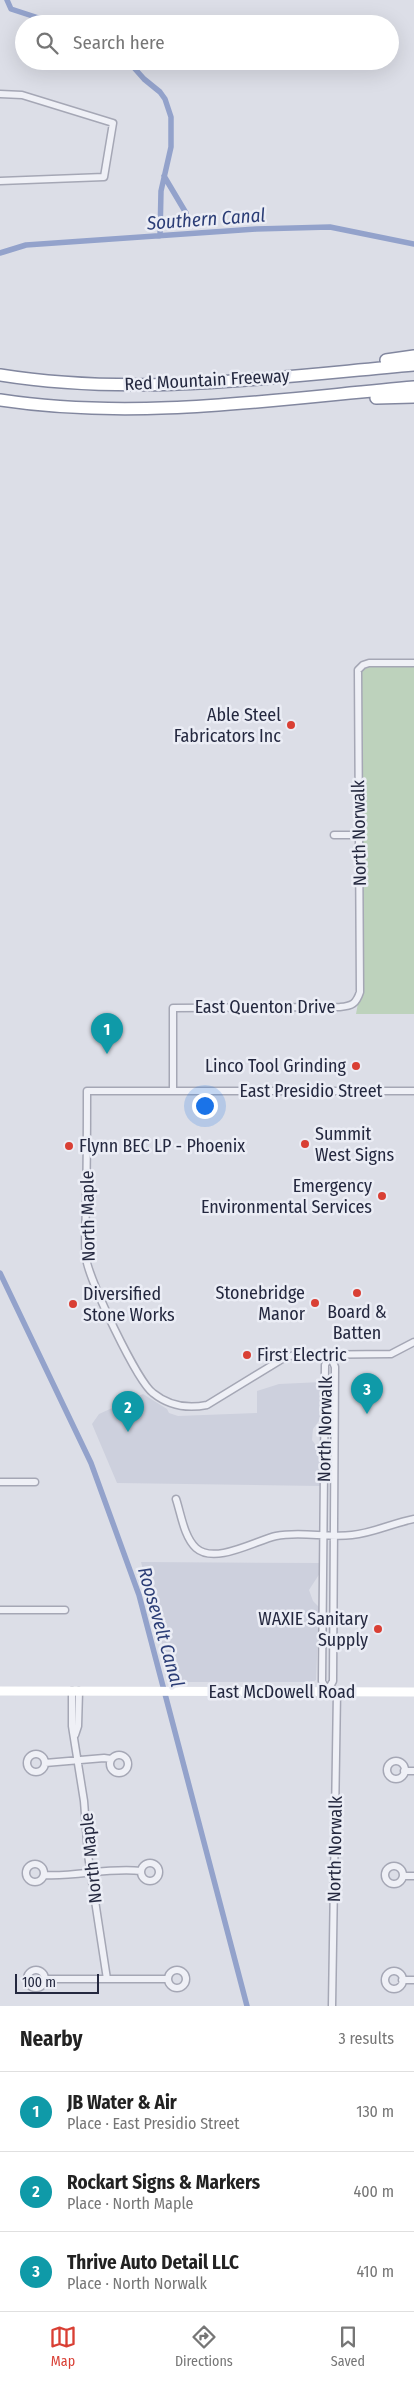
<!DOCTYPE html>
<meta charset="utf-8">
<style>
body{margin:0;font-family:"Fira Sans Condensed",sans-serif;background:#f6f6f6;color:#222}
.scale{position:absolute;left:15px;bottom:12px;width:84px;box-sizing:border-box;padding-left:5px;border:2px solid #24283f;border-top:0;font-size:14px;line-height:18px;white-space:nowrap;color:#24283f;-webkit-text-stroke:4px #ebedf5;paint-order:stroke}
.you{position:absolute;left:204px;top:1105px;width:18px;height:18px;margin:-12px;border:4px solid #fff;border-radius:50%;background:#1a73e8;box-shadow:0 0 0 8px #1a73e833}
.badge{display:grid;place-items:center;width:32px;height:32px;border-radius:50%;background:#d93f34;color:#fff;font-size:16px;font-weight:700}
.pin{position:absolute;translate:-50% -41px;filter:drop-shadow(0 1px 2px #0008)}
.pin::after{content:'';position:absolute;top:26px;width:18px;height:15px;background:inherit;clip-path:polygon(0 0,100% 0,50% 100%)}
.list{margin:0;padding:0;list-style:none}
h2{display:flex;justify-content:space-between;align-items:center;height:65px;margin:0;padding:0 20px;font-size:21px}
h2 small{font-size:16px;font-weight:400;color:#767676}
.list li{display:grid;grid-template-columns:32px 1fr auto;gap:15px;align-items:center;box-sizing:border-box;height:80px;padding:0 20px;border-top:1px solid #e0e0e0}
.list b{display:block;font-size:19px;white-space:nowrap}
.list p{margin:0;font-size:16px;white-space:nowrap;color:#767676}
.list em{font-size:16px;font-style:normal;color:#767676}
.icon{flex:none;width:28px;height:28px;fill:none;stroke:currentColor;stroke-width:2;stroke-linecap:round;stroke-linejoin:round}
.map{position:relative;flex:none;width:414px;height:2006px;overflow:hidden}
.search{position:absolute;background:#fff;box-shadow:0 5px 20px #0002;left:15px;right:15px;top:15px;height:55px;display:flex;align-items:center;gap:12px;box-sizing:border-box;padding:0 18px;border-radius:28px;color:#767676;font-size:19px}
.sheet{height:305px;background:#fff}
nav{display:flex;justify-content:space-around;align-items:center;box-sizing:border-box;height:70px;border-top:1px solid #e0e0e0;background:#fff;font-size:14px;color:#767676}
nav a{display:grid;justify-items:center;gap:2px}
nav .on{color:#d93f34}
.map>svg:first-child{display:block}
</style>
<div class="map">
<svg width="414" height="2006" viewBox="0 0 414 2006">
<rect width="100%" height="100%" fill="#dcdee7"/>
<path fill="#cdd0dd" d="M322,1382L321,1418L313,1429L312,1440L320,1451V1486L117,1483L92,1424L99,1414L143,1394L167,1409L169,1413L178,1416L257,1413V1391L279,1384Z
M141,1562L320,1563V1573L309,1590L313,1601L319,1607L316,1680L313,1682H172Z"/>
<path fill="#bdd2bc" d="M414,663V1014H356L360,992L357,681L363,665Z"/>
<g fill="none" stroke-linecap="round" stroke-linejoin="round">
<path stroke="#93a2cb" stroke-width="5.5" d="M7,0L11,9L57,24
M128,61L144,79L160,92L165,99L171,117V147L161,191L160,236
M164,176L186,213
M0,253L26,245L256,229L330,227L414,244
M0,1273L91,1463L139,1595L247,2006"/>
<defs>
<path id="street" d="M0,94L22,95L113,123L104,177L0,181
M334,835H359
M173,1091V1008L340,1007C352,1006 356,1004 360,992L358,670L363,665L369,663H414
M414,1091H87C87,1128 87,1164 86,1201C86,1220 84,1240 86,1258C89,1280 137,1381 153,1393C169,1406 187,1409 207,1405L284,1358L294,1355L391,1354L414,1342
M0,1482H35
M176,1499C181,1514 184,1537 196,1548C215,1565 257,1540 276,1536C300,1531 327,1538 352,1535C373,1533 393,1523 414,1519
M0,1610H65
M72,1691V1726L84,1801L88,1855L107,1979
M327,1692L333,1681L335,1367L330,1355
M327,1692L322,1681L325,1365L330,1355
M75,1735L78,1726L79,1691
M27 1763a9 9 0 1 1 18 0a9 9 0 1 1-18 0Z
M110 1764a9 9 0 1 1 18 0a9 9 0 1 1-18 0Z
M387 1770a9 9 0 1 1 18 0a9 9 0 1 1-18 0Z
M45,1763L104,1758L111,1759
M404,1771H414
M141 1872a9 9 0 1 1 18 0a9 9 0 1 1-18 0Z
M26 1873a9 9 0 1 1 18 0a9 9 0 1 1-18 0Z
M385 1875a9 9 0 1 1 18 0a9 9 0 1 1-18 0Z
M44,1875C77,1877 109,1867 141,1871
M403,1876H414
M168 1979a9 9 0 1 1 18 0a9 9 0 1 1-18 0Z
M27 1979a9 9 0 1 1 18 0a9 9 0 1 1-18 0Z
M385 1980a9 9 0 1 1 18 0a9 9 0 1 1-18 0Z
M45,1979H168
M402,1980H414
M332,2006L337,1692"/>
<path id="highway" d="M386,360L414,356
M0,375C137,397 276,377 414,365
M376,398L414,397
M0,400C137,421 277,399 414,387"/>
</defs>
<use href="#street" stroke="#a5a7b5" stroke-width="9"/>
<use href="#highway" stroke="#82879f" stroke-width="14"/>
<use href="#street" stroke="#eff0f6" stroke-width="6"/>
<path stroke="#fff" stroke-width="9" d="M0,1691L414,1692"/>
<use href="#highway" stroke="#fff" stroke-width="11"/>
</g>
<g fill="#d93f34" stroke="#ebedf5" stroke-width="2">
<circle cx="291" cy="725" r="5"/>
<circle cx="356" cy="1066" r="5"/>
<circle cx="305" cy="1144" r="5"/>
<circle cx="69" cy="1146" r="5"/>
<circle cx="382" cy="1196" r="5"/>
<circle cx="357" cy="1293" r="5"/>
<circle cx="315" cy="1303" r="5"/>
<circle cx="73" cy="1304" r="5"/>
<circle cx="247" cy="1355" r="5"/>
<circle cx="378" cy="1629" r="5"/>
</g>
<g text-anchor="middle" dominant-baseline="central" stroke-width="5" stroke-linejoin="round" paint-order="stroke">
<g font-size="18" fill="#24283f" stroke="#ebedf5">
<text transform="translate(207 380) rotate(-3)">Red Mountain Freeway</text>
<text transform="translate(359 833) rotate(-91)">North Norwalk</text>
<text x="265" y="1007">East Quenton Drive</text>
<text x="311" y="1091">East Presidio Street</text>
<text transform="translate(88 1216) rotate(-91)">North Maple</text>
<text transform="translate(325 1429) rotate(-89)">North Norwalk</text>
<text x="282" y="1692">East McDowell Road</text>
<text transform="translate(335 1849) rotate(-89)">North Norwalk</text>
<text transform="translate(91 1858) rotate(-96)">North Maple</text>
</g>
<g font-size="18" fill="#24283f" stroke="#ebedf5" text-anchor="end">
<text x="281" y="715">Able Steel<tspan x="281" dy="21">Fabricators Inc</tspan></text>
<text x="346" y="1066">Linco Tool Grinding</text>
<text x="315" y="1134" text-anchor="start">Summit<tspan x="315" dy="21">West Signs</tspan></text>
<text x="79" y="1146" text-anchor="start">Flynn BEC LP - Phoenix</text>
<text x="372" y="1186">Emergency<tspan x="372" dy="21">Environmental Services</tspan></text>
<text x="305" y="1293">Stonebridge<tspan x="305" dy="21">Manor</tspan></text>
<text x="83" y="1294" text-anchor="start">Diversified<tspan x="83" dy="21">Stone Works</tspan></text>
<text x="357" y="1312" text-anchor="middle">Board &amp;<tspan x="357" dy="21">Batten</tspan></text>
<text x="257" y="1355" text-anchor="start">First Electric</text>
<text x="368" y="1619">WAXIE Sanitary<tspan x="368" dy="21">Supply</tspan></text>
</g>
<g font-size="19" font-style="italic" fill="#2b3d76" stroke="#ebedf5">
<text transform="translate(206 219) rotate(-4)">Southern Canal</text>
<text transform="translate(161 1627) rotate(74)">Roosevelt Canal</text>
</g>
</g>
</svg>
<div class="scale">100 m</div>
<div class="you"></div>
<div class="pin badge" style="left:107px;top:1054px;background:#0f9aa8">1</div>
<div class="pin badge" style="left:128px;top:1432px;background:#0f9aa8">2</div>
<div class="pin badge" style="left:367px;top:1414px;background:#0f9aa8">3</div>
<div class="search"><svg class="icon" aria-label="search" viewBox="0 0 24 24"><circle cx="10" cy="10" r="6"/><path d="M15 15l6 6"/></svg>Search here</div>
</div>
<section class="sheet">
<h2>Nearby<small>3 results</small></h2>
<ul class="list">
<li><span class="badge" style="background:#0f9aa8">1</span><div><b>JB Water &amp; Air</b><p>Place · East Presidio Street</p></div><em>130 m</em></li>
<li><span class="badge" style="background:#0f9aa8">2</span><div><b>Rockart Signs &amp; Markers</b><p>Place · North Maple</p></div><em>400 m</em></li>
<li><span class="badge" style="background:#0f9aa8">3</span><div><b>Thrive Auto Detail LLC</b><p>Place · North Norwalk</p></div><em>410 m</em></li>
</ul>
</section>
<nav>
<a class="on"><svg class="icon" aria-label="map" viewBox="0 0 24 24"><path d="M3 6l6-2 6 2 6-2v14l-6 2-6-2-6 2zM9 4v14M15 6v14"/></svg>Map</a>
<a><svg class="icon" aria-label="directions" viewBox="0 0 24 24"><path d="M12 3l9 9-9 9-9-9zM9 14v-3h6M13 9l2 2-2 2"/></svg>Directions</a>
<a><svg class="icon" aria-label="saved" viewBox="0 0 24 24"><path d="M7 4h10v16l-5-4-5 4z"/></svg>Saved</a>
</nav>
